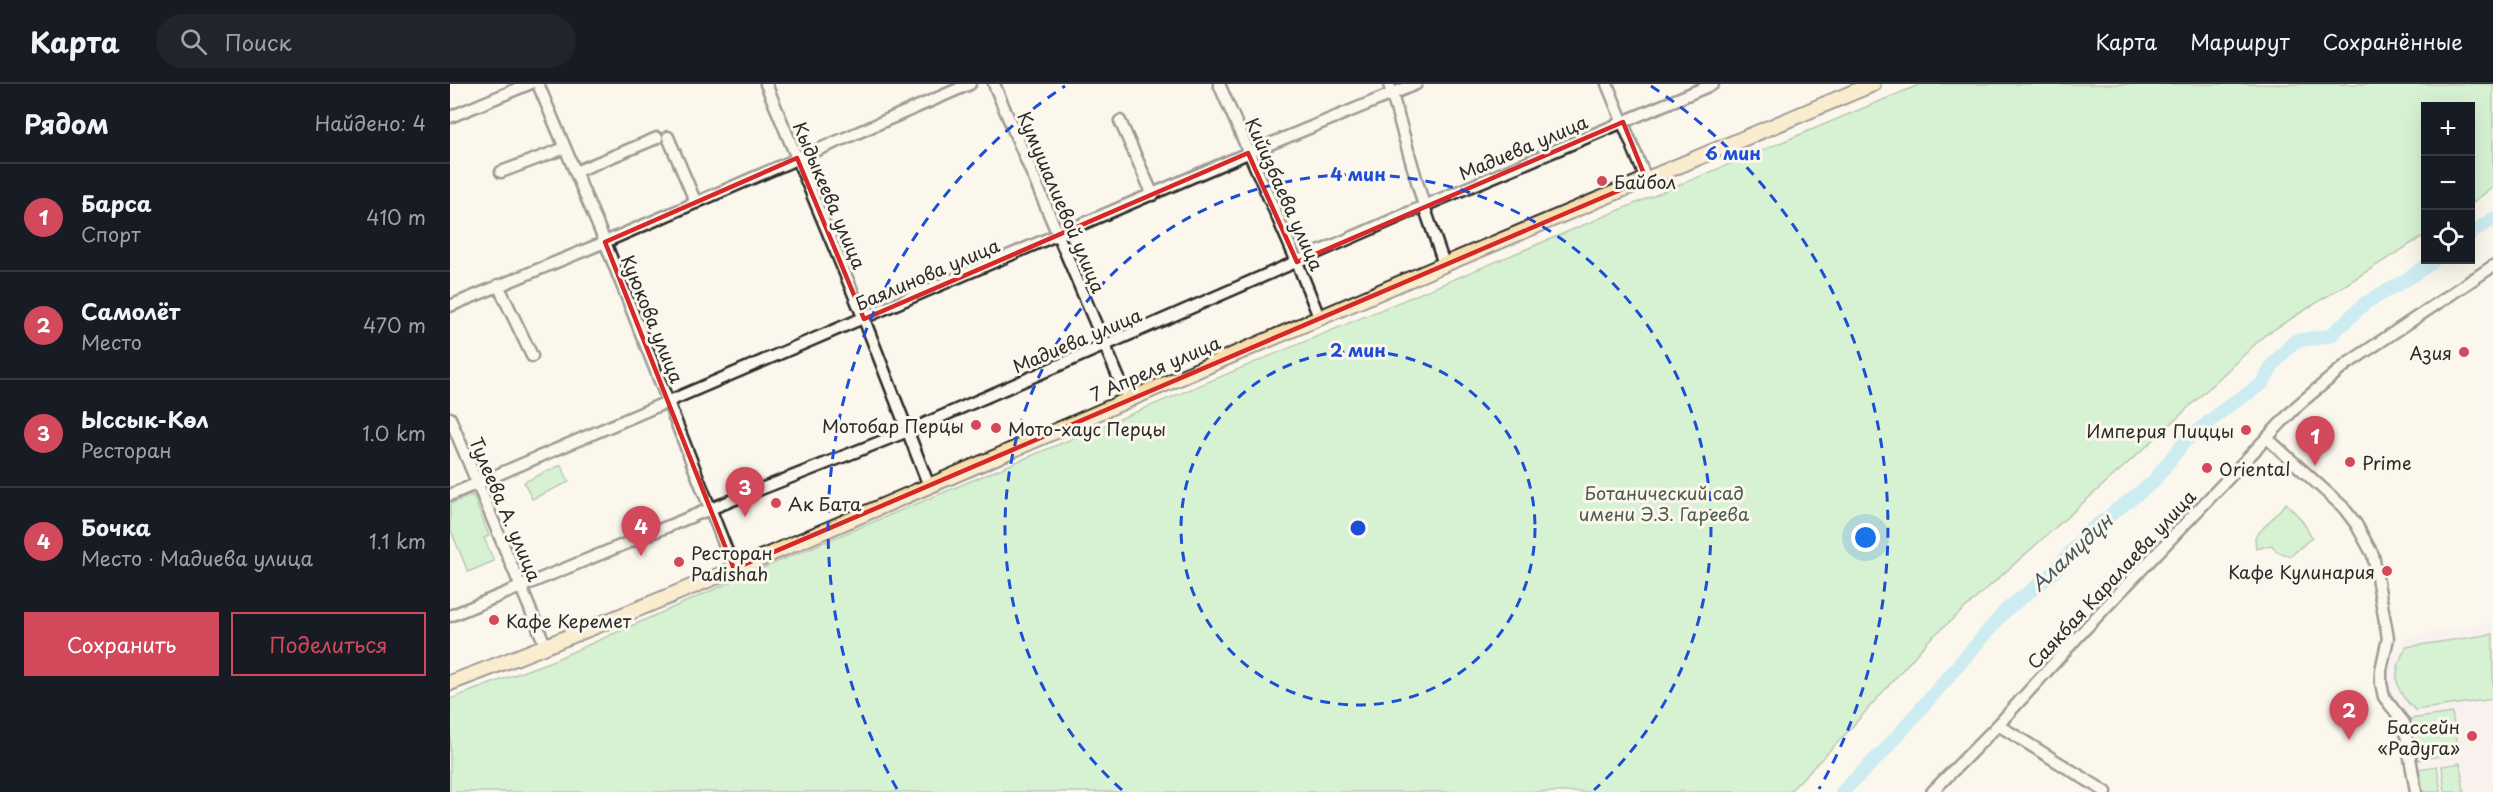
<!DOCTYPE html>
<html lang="ru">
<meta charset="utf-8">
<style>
body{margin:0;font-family:"Playpen Sans",sans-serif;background:#20242c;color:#f1f3f6}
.controls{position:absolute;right:18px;top:18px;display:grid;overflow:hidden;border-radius:0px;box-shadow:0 6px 24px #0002}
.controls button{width:54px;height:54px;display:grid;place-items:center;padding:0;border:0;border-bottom:2px solid #363941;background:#171b24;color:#f1f3f6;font:30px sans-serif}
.you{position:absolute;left:1416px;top:454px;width:21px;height:21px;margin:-15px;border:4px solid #fff;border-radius:50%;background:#1a73e8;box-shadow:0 0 0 9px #1a73e833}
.badge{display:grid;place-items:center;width:39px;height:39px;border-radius:50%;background:#d1495b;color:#fff;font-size:20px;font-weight:700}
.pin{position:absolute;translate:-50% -50px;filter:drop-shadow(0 2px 3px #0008)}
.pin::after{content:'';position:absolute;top:32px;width:21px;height:18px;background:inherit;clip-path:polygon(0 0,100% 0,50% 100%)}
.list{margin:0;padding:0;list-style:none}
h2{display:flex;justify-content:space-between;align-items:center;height:78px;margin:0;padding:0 24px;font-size:26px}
h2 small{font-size:20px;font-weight:400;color:#9ea1a6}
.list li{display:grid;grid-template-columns:39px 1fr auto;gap:18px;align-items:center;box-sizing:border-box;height:108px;padding:0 24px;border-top:2px solid #363941}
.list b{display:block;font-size:22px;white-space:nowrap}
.list p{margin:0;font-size:20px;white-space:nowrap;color:#9ea1a6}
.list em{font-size:20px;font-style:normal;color:#9ea1a6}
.actions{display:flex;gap:12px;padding:18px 24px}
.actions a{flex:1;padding:14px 0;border:2px solid #d1495b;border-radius:0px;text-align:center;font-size:21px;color:#d1495b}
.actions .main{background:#d1495b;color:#fff}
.icon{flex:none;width:33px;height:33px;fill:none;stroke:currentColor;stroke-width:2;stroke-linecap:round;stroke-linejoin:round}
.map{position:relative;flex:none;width:2043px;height:708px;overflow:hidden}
header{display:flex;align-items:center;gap:36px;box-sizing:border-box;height:84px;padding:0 30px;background:#171b24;border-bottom:2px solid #363941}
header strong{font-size:28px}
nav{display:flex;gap:33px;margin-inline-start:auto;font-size:21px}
.search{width:420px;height:54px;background:#20242c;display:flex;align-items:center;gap:15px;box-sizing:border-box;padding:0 21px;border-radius:33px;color:#9ea1a6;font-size:22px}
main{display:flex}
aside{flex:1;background:#171b24}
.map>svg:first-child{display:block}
</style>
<header>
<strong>Карта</strong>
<div class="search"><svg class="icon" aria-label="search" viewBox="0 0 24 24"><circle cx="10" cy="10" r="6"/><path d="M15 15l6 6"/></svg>Поиск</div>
<nav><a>Карта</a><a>Маршрут</a><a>Сохранённые</a></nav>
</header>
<main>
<aside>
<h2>Рядом<small>Найдено: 4</small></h2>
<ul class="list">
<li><span class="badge">1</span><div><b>Барса</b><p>Спорт</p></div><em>410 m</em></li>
<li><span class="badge">2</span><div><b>Самолёт</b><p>Место</p></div><em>470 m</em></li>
<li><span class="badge">3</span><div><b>Ыссык-Көл</b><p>Ресторан</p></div><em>1.0 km</em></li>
<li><span class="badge">4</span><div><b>Бочка</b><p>Место · Мадиева улица</p></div><em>1.1 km</em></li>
</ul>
<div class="actions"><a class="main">Сохранить</a><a>Поделиться</a></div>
</aside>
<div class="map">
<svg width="2043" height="708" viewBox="0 0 2043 708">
<rect width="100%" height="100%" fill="#fbf7ec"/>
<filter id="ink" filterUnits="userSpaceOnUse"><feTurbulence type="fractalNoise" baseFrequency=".0167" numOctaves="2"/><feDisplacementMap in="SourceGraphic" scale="12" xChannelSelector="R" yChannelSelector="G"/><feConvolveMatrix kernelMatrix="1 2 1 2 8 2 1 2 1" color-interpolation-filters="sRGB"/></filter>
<g filter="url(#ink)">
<path fill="#f6e9ef" d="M2043,539V708H1970L1958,629L1943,616L1936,605L1934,593L1939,571L1957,553Z"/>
<path fill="#abebb3" stroke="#6b8b6f" stroke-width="1.5" d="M1471,0H2043V103L2021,120L2020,22H1976L1975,151L1815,251L1707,353L1478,557L1393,653L1339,708H0V615L104,576L308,486Z
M111,381L119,398L82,415L74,398Z
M23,411L39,452L34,454L44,477L18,488L0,444V420Z
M1836,419L1851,435L1862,453L1841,472L1827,468L1822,461L1806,465L1805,453Z
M2043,550V615L1965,626C1943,606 1942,589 1956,563Z
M2002,629L2009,669L1967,676L1960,635Z
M2010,679L2014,708H1995L1992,682Z
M1987,682L1991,708H1972L1968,685Z"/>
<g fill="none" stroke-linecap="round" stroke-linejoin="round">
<path stroke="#95ddf7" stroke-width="14" d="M2020,150L2043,135
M1392,708L1436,665L1557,525L1601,491L1638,448L1702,399L1735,357L1780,321L1812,300L1824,279L1845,257L1880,252L1914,220L1959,194L1984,176"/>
<defs>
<path id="minor" d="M88,0L155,158L284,485
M316,0L414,235L479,402
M544,0L678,316
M769,0L847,178L869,233
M939,0L974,122L994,180
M1157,0L1196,95
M0,33L79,0
M670,37L703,111
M218,53L246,119
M51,88L115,64
M125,88L207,54
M48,201L82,272
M0,222L155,158L520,0
M0,334L96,563
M1817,354L1893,423L1906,440L1923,471L1938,554L1931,586V599L1934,613L1954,639L1966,708
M0,411L798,69L966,0
M0,532L260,425L458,347L974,122L1263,0
M1548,641L1656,708
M1482,708L1548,641L1635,545L1848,321L1897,280L2043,182"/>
<path id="major" d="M0,599C228,513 450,414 673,318C922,210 1173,105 1423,0"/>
</defs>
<use href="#minor" stroke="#2b2b2b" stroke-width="15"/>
<use href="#major" stroke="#2b2b2b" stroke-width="18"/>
<use href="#minor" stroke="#fbf7ec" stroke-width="10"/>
<use href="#major" stroke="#f9deab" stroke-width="14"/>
</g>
</g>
<path d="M0 0H2043V708H0ZM1173,38L1196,95L284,485L155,158L347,74L414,235L798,69L847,178Z" fill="#fbf7ec" fill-opacity=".55" fill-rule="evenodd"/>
<path fill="none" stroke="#d62828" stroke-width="4.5" stroke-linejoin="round" d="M1173,38L1196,95L284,485L155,158L347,74L414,235L798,69L847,178Z"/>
<g fill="none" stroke="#1d4ed8" stroke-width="3" stroke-dasharray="10 8">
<circle cx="908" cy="444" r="177"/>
<path d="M672 706A353 353 0 1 1 1144 706"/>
<path d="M447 705A530 530 0 0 1 615 2M1201 2A530 530 0 0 1 1369 705"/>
</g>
<g fill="#d1495b" stroke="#fbf7ec" stroke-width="2">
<circle cx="1152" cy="97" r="6"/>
<circle cx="2014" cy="268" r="6"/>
<circle cx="526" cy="341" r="6"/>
<circle cx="546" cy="344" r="6"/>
<circle cx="1796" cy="346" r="6"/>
<circle cx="1900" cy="378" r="6"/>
<circle cx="1757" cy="384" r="6"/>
<circle cx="326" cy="419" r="6"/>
<circle cx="229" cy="478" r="6"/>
<circle cx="1937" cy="487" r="6"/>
<circle cx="44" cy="536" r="6"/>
<circle cx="2022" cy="652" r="6"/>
</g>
<g text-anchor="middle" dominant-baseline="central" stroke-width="6" stroke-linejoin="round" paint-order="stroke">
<g font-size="18" fill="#2b2b2b" stroke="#fbf7ec">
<text transform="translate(1073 63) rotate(-23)">Мадиева улица</text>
<text transform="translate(835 110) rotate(66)">Кийизбаева улица</text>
<text transform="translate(380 111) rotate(67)">Кыдыкеева улица</text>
<text transform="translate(612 118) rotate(67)">Кумушалиевой улица</text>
<text transform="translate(477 190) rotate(-23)">Баялинова улица</text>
<text transform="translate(203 235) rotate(68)">Куюкова улица</text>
<text transform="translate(627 256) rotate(-23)">Мадиева улица</text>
<text transform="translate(705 284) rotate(-23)">7 Апреля улица</text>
<text transform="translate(56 425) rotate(67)">Тулеева А. улица</text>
<text transform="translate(1661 495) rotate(-47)">Саякбая Каралаева улица</text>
</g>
<g font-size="18" fill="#2b2b2b" stroke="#fbf7ec" text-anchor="start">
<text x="1164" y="97">Байбол</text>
<text x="2002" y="268" text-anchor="end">Азия</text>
<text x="514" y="341" text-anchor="end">Мотобар Перцы</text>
<text x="558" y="344">Мото-хаус Перцы</text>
<text x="1784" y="346" text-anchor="end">Империя Пиццы</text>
<text x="1912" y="378">Prime</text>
<text x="1769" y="384">Oriental</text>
<text x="338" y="419">Ак Бата</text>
<text x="241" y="468">Ресторан<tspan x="241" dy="21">Padishah</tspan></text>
<text x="1925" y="487" text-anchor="end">Кафе Кулинария</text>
<text x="56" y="536">Кафе Керемет</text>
<text x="2010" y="642" text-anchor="end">Бассейн<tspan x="2010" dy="21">«Радуга»</tspan></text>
</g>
<g font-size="18" fill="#4b5b4d" stroke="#fbf7ec">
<text x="1214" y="408">Ботанический сад<tspan x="1214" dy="21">имени Э.З. Гареева</tspan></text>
</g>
<g font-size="20" font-style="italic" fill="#46585e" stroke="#fbf7ec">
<text transform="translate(1621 468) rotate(-43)">Аламүдүн</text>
</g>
</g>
<circle cx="908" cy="444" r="9" fill="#1d4ed8" stroke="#fbf7ec" stroke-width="3"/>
<g font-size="18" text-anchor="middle" font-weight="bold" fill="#1d4ed8" stroke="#fbf7ec" stroke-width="6" stroke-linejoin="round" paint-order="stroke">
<text x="1283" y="76">6 мин</text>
<text x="908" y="97">4 мин</text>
<text x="908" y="273">2 мин</text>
</g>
</svg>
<div class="controls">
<button>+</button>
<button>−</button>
<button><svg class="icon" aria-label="locate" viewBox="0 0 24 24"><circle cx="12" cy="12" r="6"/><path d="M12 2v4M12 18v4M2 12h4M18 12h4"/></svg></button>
</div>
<div class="you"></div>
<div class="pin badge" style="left:1865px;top:382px">1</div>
<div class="pin badge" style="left:1899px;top:656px">2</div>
<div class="pin badge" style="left:295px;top:433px">3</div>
<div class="pin badge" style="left:191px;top:472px">4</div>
</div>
</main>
